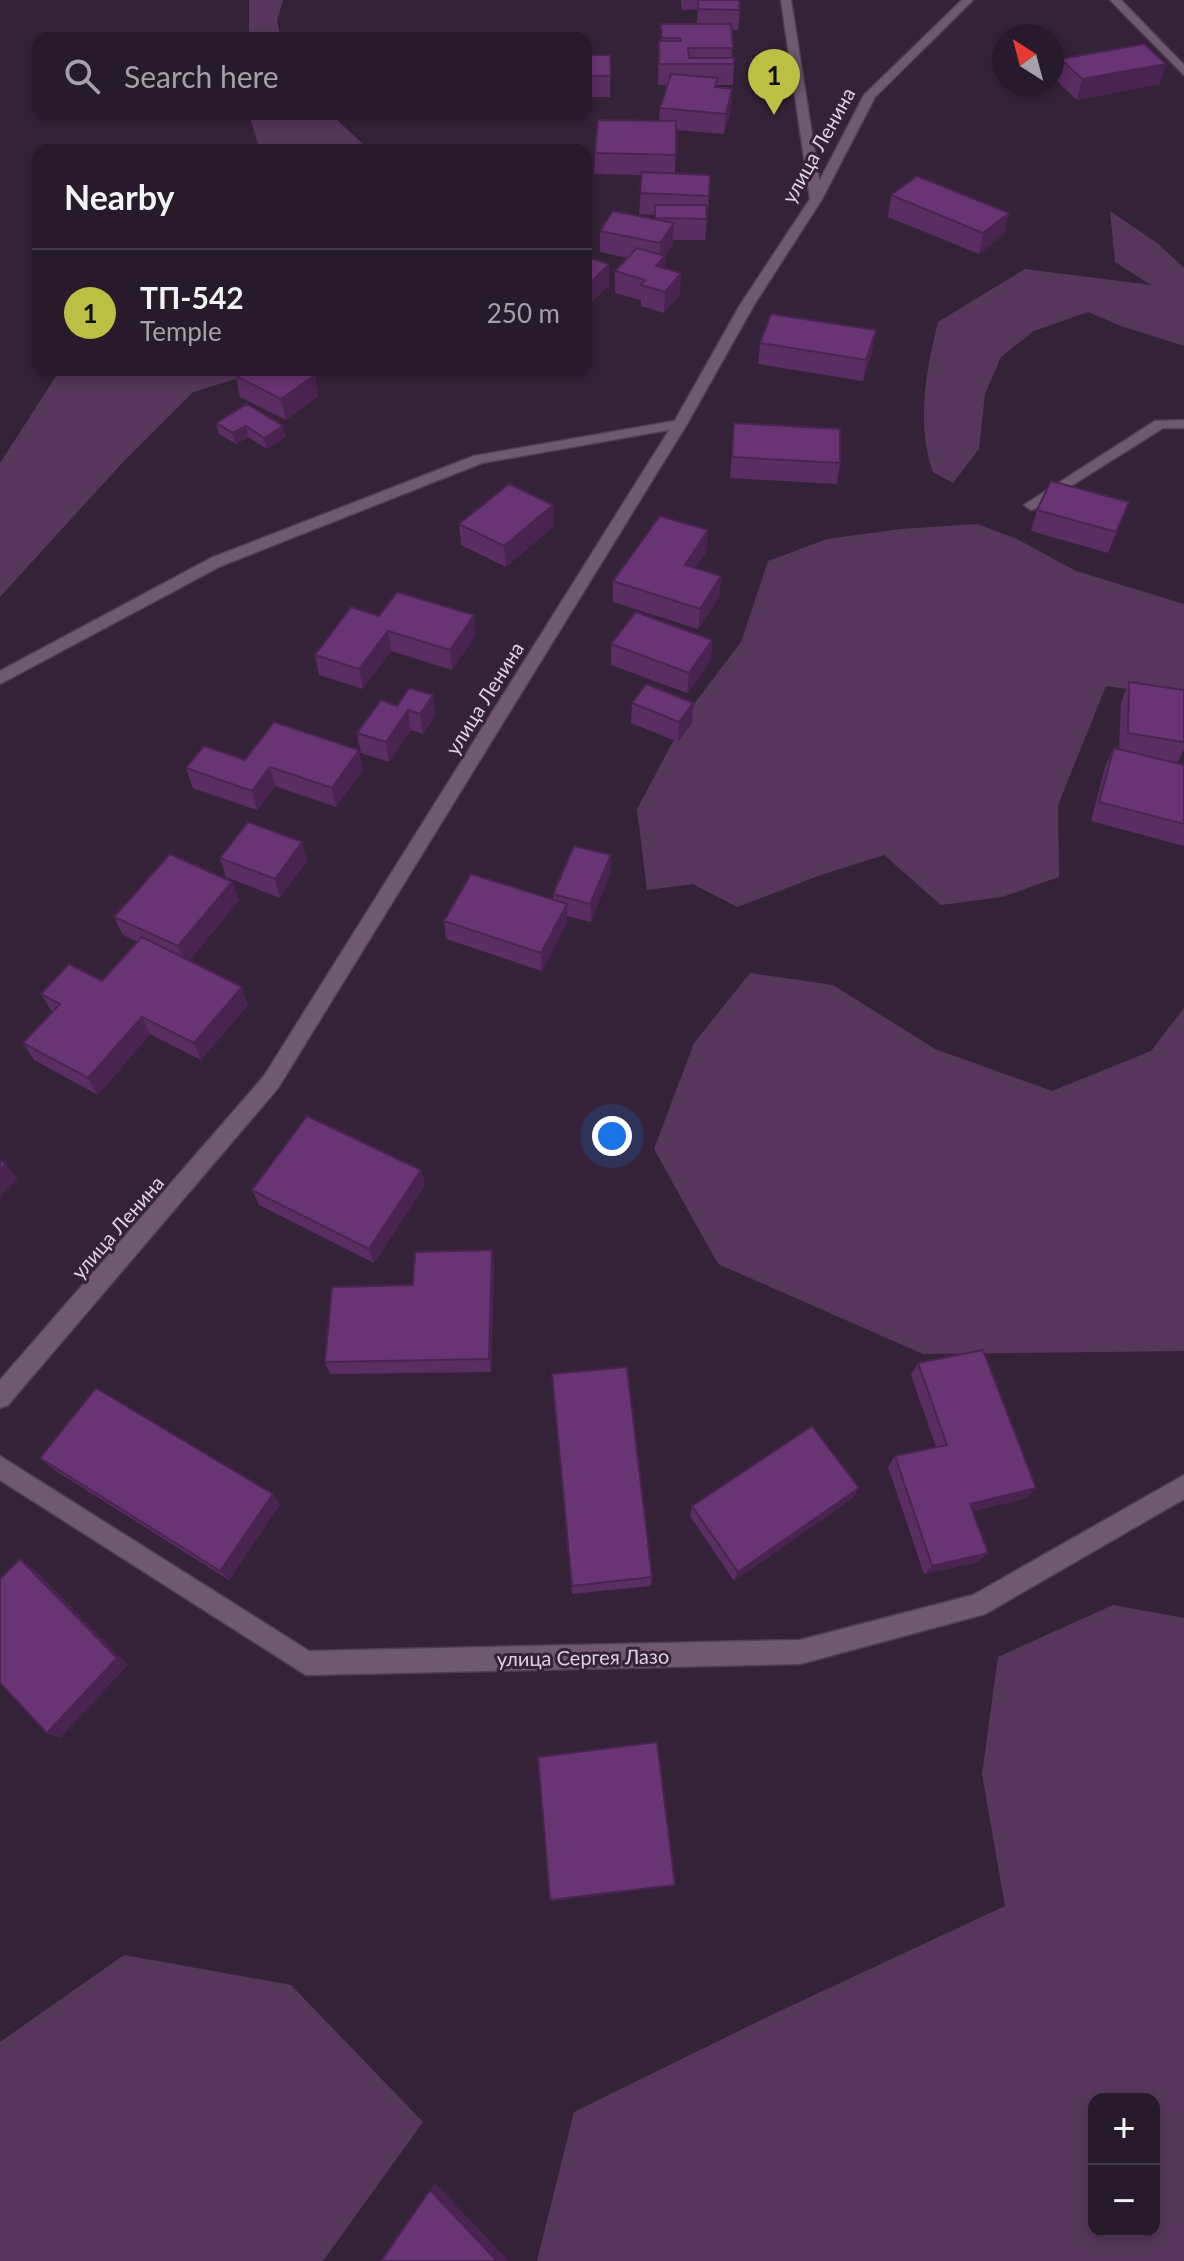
<!DOCTYPE html>
<meta charset="utf-8">
<style>
body{margin:0;font-family:Lato,sans-serif;background:#332736;color:#f1f3f6}
.controls{position:absolute;right:24px;bottom:24px;display:grid;overflow:hidden;border-radius:16px;box-shadow:0 4px 12px #0003}
.controls button{width:72px;height:72px;display:grid;place-items:center;padding:0;border:0;border-bottom:2px solid #433847;background:#271a2a;color:#f1f3f6;font:40px sans-serif}
.compass{position:absolute;left:992px;top:24px;width:72px;height:72px;border-radius:50%;background:#271a2a;box-shadow:0 4px 12px #0003;rotate:324deg}
.you{position:absolute;left:612px;top:1136px;width:28px;height:28px;margin:-20px;border:6px solid #fff;border-radius:50%;background:#1a73e8;box-shadow:0 0 0 12px #1a73e833}
.badge{display:grid;place-items:center;width:52px;height:52px;border-radius:50%;background:#bbc044;color:#111;font-size:26px;font-weight:700}
.pin{position:absolute;translate:-50% -66px;filter:drop-shadow(0 2px 4px #0008)}
.pin::after{content:'';position:absolute;top:42px;width:28px;height:24px;background:inherit;clip-path:polygon(0 0,100% 0,50% 100%)}
.list{margin:0;padding:0;list-style:none}
h2{display:flex;justify-content:space-between;align-items:center;height:104px;margin:0;padding:0 32px;font-size:34px}
h2 small{font-size:26px;font-weight:400;color:#a4a1a8}
.list li{display:grid;grid-template-columns:52px 1fr auto;gap:24px;align-items:center;box-sizing:border-box;height:128px;padding:0 32px;border-top:2px solid #433847}
.list b{display:block;font-size:30px;white-space:nowrap}
.list p{margin:0;font-size:26px;white-space:nowrap;color:#a4a1a8}
.list em{font-size:26px;font-style:normal;color:#a4a1a8}
.icon{flex:none;width:44px;height:44px;fill:none;stroke:currentColor;stroke-width:2;stroke-linecap:round;stroke-linejoin:round}
.map{position:relative;flex:none;width:1184px;height:2261px;overflow:hidden}
.search{position:absolute;background:#271a2a;box-shadow:0 4px 12px #0003;left:32px;top:32px;width:560px;height:88px;display:flex;align-items:center;gap:20px;box-sizing:border-box;padding:0 28px;border-radius:16px;color:#a4a1a8;font-size:30px}
.panel{position:absolute;background:#271a2a;box-shadow:0 4px 12px #0003;left:32px;top:144px;width:560px;height:232px;border-radius:16px}
.map>svg:first-child{display:block}
</style>
<div class="map">
<svg width="1184" height="2261" viewBox="0 0 1184 2261">
<rect width="100%" height="100%" fill="#342338"/>
<path fill="#56375b" fill-rule="evenodd" d="M249,0H283L277,21L281,38H249Z
M249,114H331L366,147L376,150H260Z
M1110,211L1157,243L1184,268V346L1121,326L1088,312L1034,331L1001,357L985,394L979,449L953,483L933,472C916,425 926,370 938,322L1025,269L1151,285L1115,262Z
M60,370H266L193,392L123,462L0,597V463Z
M977,524L1017,539L1076,571L1184,604V697L1106,686L1058,805L1059,877L1002,897L941,905L884,855L821,875L737,907L693,884L647,890L637,809L691,708L741,642L768,561L827,539L901,529Z
M750,973L833,985L935,1049L1052,1091L1151,1051L1184,1008V1351L923,1354L718,1264L654,1149L694,1043Z
M1113,1605L1184,1618V2261H537L574,2112L763,2019L1005,1906L982,1774L998,1657ZM1154,2099V2231H1094V2099Z
M124,1955L291,1985L423,2122L323,2261H0V2042Z"/>
<g fill="none" stroke-linecap="round" stroke-linejoin="round">
<defs>
<path id="service" d="M680,420L685,421V427L482,463L221,566L0,684V671L211,558L474,456Z"/>
<path id="minor" d="M781,0H791L822,199L816,203L810,199Z
M1110,0H1121L1184,65V75Z
M1184,420V428H1163L1036,508L1031,510L1024,505L1155,421Z
M0,1456L309,1651L800,1640L973,1595L1184,1475V1499L985,1614L800,1664L306,1675L0,1480Z"/>
<path id="secondary" d="M962,0H973L875,97L822,199L754,305L687,424L278,1088L8,1405L0,1408V1380L264,1076L673,424L740,305L810,199L864,95Z"/>
</defs>
<use href="#service" stroke="#4f3f51" stroke-width="3"/>
<use href="#minor" stroke="#4f3f51" stroke-width="3"/>
<use href="#secondary" stroke="#4f3f51" stroke-width="3"/>
<use href="#service" fill="#6e5971" fill-rule="evenodd"/>
<use href="#minor" fill="#6e5971" fill-rule="evenodd"/>
<use href="#secondary" fill="#6e5971" fill-rule="evenodd"/>
</g>
<path fill="#5a2d63" d="M681,0H739L740,10L738,30H731L732,58L734,64L733,85H717V87L732,89L731,109L724,134L676,130L675,174L709,196L705,240H673V244L665,256L664,269L680,295L664,313L641,306V300L615,293V271L628,258L600,252V231L654,219V215L639,214L642,175L594,174L595,153L659,121L660,108L667,85H658L659,41H661V24H697L698,9L682,10Z
M586,55H610V97H586Z
M1061,59L1160,84L1077,100L1056,80Z
M891,195L1004,234L979,254L888,217Z
M760,343L872,352L863,381L758,364Z
M236,376L318,396L286,420L240,397Z
M216,423L283,426L285,437L267,449L248,437L236,444L219,434Z
M734,423L840,463L837,484L730,478Z
M1129,502L1108,553L1031,531L1037,510Z
M459,524L554,526L506,567L461,545Z
M707,551L695,568L721,576L719,597L698,629L613,602V581Z
M379,616L476,635L452,670L391,651L363,689L319,675L315,655Z
M712,640L711,660L687,693L611,665V644Z
M1129,682L1184,690V749L1178,762L1162,760L1184,765V846L1091,821L1105,767L1114,748L1119,749L1121,702Z
M433,695L435,715L423,734L411,730L389,762L361,753L357,733L397,706Z
M632,703L692,723L678,742L631,723Z
M245,760L363,770L336,807L275,786L257,810L193,788L186,768Z
M611,855L610,874L591,922L567,916V922L542,971L446,939L444,921L553,899V894Z
M220,858L307,861L280,898L226,877Z
M239,900L189,961L248,1005L201,1060L150,1034L98,1095L34,1060L23,1043L52,1012L41,994L102,981L138,942L123,935L114,917Z
M421,1170L425,1185L374,1263L259,1205L252,1190Z
M492,1250L494,1264L491,1372L330,1374L325,1362L413,1285Z
M918,1363L1036,1488L1026,1498L973,1511L988,1553L978,1562L924,1574L888,1467L895,1456L936,1447L911,1375Z
M552,1374L652,1577L651,1586L572,1594Z
M40,1458L280,1504L229,1580L53,1469Z
M853,1498L734,1581L690,1516L692,1506Z
M675,1885L672,1886L551,1901L550,1900Z"/>
<path fill="#4a2450" d="M1166,64L1160,84L1077,100L1082,79Z
M732,89L731,109L724,134L726,114Z
M1009,213L1004,234L979,254L983,233Z
M674,223L673,244L665,256L664,277L656,266L660,262V243Z
M609,264V285L586,308V287Z
M681,273L680,295L664,313L665,292Z
M876,330L872,352L863,381L866,360Z
M315,375L318,396L286,420L281,399Z
M246,426L248,437L236,444L233,433Z
M283,426L285,437L267,449L264,438Z
M553,505L554,526L506,567L504,546Z
M708,530L707,551L684,585L685,565Z
M721,576L719,597L698,629L700,609Z
M474,615L476,635L452,670L450,650Z
M388,631L391,651L363,689L359,669Z
M712,640L711,660L687,693L689,673Z
M433,695L435,715L423,734L420,714Z
M693,703L692,723L678,742L679,722Z
M408,710L411,730L389,762L386,742Z
M359,750L363,770L336,807L332,788Z
M270,767L275,786L257,810L252,791Z
M302,842L307,861L280,898L275,879Z
M611,855L610,874L591,922L590,904Z
M232,882L239,900L186,964L178,946Z
M567,904V922L542,971L541,953Z
M242,987L248,1005L201,1060L194,1043Z
M142,1017L150,1034L98,1095L88,1078Z
M6,1164L18,1179L0,1197V1170Z
M421,1170L425,1185L374,1263L369,1249Z
M492,1250L494,1264L491,1372L489,1359Z
M859,1488L853,1498L734,1581L738,1572Z
M1036,1488L1026,1498L962,1513L970,1504Z
M273,1494L280,1504L229,1580L220,1571Z
M988,1553L978,1562L924,1574L932,1566Z
M20,1559L33,1568L128,1665L60,1738L47,1733Z
M435,2183L509,2261H497L430,2190Z"/>
<path fill="#693473" stroke="#4a2450" stroke-width="2" d="M698,0H739L740,10L698,9Z
M661,24H731L733,48H688L689,58H734V64H659V41H681L680,38H662Z
M1144,44L1166,64L1082,79L1061,59Z
M586,55H610L611,76H586Z
M671,74L718,78L715,87L732,89L726,114L660,108Z
M598,120L676,121V155L595,153Z
M642,172L710,175L709,196L640,193Z
M917,176L1009,213L983,233L891,195Z
M655,205H706L707,219L655,218Z
M613,211L674,223L660,243L600,231Z
M637,248L665,256L656,266L681,273L665,292L641,285L645,280L615,271Z
M586,257L609,264L586,287Z
M771,314L876,330L866,360L760,343Z
M245,370H305L315,375L281,399L236,376Z
M247,404L283,426L264,438L246,426L233,433L216,423Z
M734,423L840,429V463L732,457Z
M1051,481L1129,502L1116,532L1037,510Z
M509,484L553,505L504,546L459,524Z
M660,516L708,530L685,565L721,576L700,609L613,581Z
M397,592L474,615L450,650L388,631L359,669L315,655L351,607L379,616Z
M636,612L712,640L689,673L611,644Z
M1129,682L1184,690V742L1128,733Z
M646,684L693,703L679,722L632,703Z
M409,688L433,695L420,714L408,710L386,742L357,733L381,700L397,706Z
M274,722L359,750L332,788L270,767L252,791L186,768L204,746L245,760Z
M1114,748L1184,765V824L1099,802Z
M248,822L302,842L275,879L220,858Z
M574,846L611,855L590,904L553,894Z
M170,854L232,882L178,946L114,917Z
M471,874L567,904L541,953L444,921Z
M142,937L242,987L194,1043L142,1017L88,1078L23,1043L60,1004L41,994L69,964L102,981Z
M307,1116L421,1170L369,1249L252,1190Z
M0,1160L6,1164L0,1170Z
M492,1250L489,1359L325,1362L332,1287L413,1285L415,1252Z
M983,1350L1036,1488L970,1504L988,1553L932,1566L895,1456L947,1445L918,1363Z
M627,1367L652,1577L572,1586L552,1374Z
M96,1388L273,1494L220,1571L40,1458Z
M812,1426L859,1488L738,1572L692,1506Z
M20,1559L117,1658L47,1733L0,1683V1579Z
M657,1742L675,1885L550,1900L538,1757Z
M430,2190L497,2261H381Z"/>
<g text-anchor="middle" dominant-baseline="central" stroke-width="6" stroke-linejoin="round" paint-order="stroke">
<g font-size="20" fill="#dfd3e1" stroke="#342338">
<text transform="translate(818 145) rotate(-61)">улица Ленина</text>
<text transform="translate(484 698) rotate(-58)">улица Ленина</text>
<text transform="translate(117 1227) rotate(-49)">улица Ленина</text>
<text transform="translate(583 1657) rotate(-1)">улица Сергея Лазо</text>
</g>
</g>
</svg>
<div class="controls">
<button>+</button>
<button>−</button>
</div>
<svg class="compass" viewBox="-18 -18 36 36"><path d="M0-13l5 13h-10z" fill="#e53935"/><path d="M0 13l5-13h-10z" fill="#a4a1a8"/></svg>
<div class="you"></div>
<div class="pin badge" style="left:774px;top:115px">1</div>
<div class="search"><svg class="icon" aria-label="search" viewBox="0 0 24 24"><circle cx="10" cy="10" r="6"/><path d="M15 15l6 6"/></svg>Search here</div>
<section class="panel">
<h2>Nearby<small></small></h2>
<ul class="list">
<li><span class="badge">1</span><div><b>ТП-542</b><p>Temple</p></div><em>250 m</em></li>
</ul>
</section>
</div>
